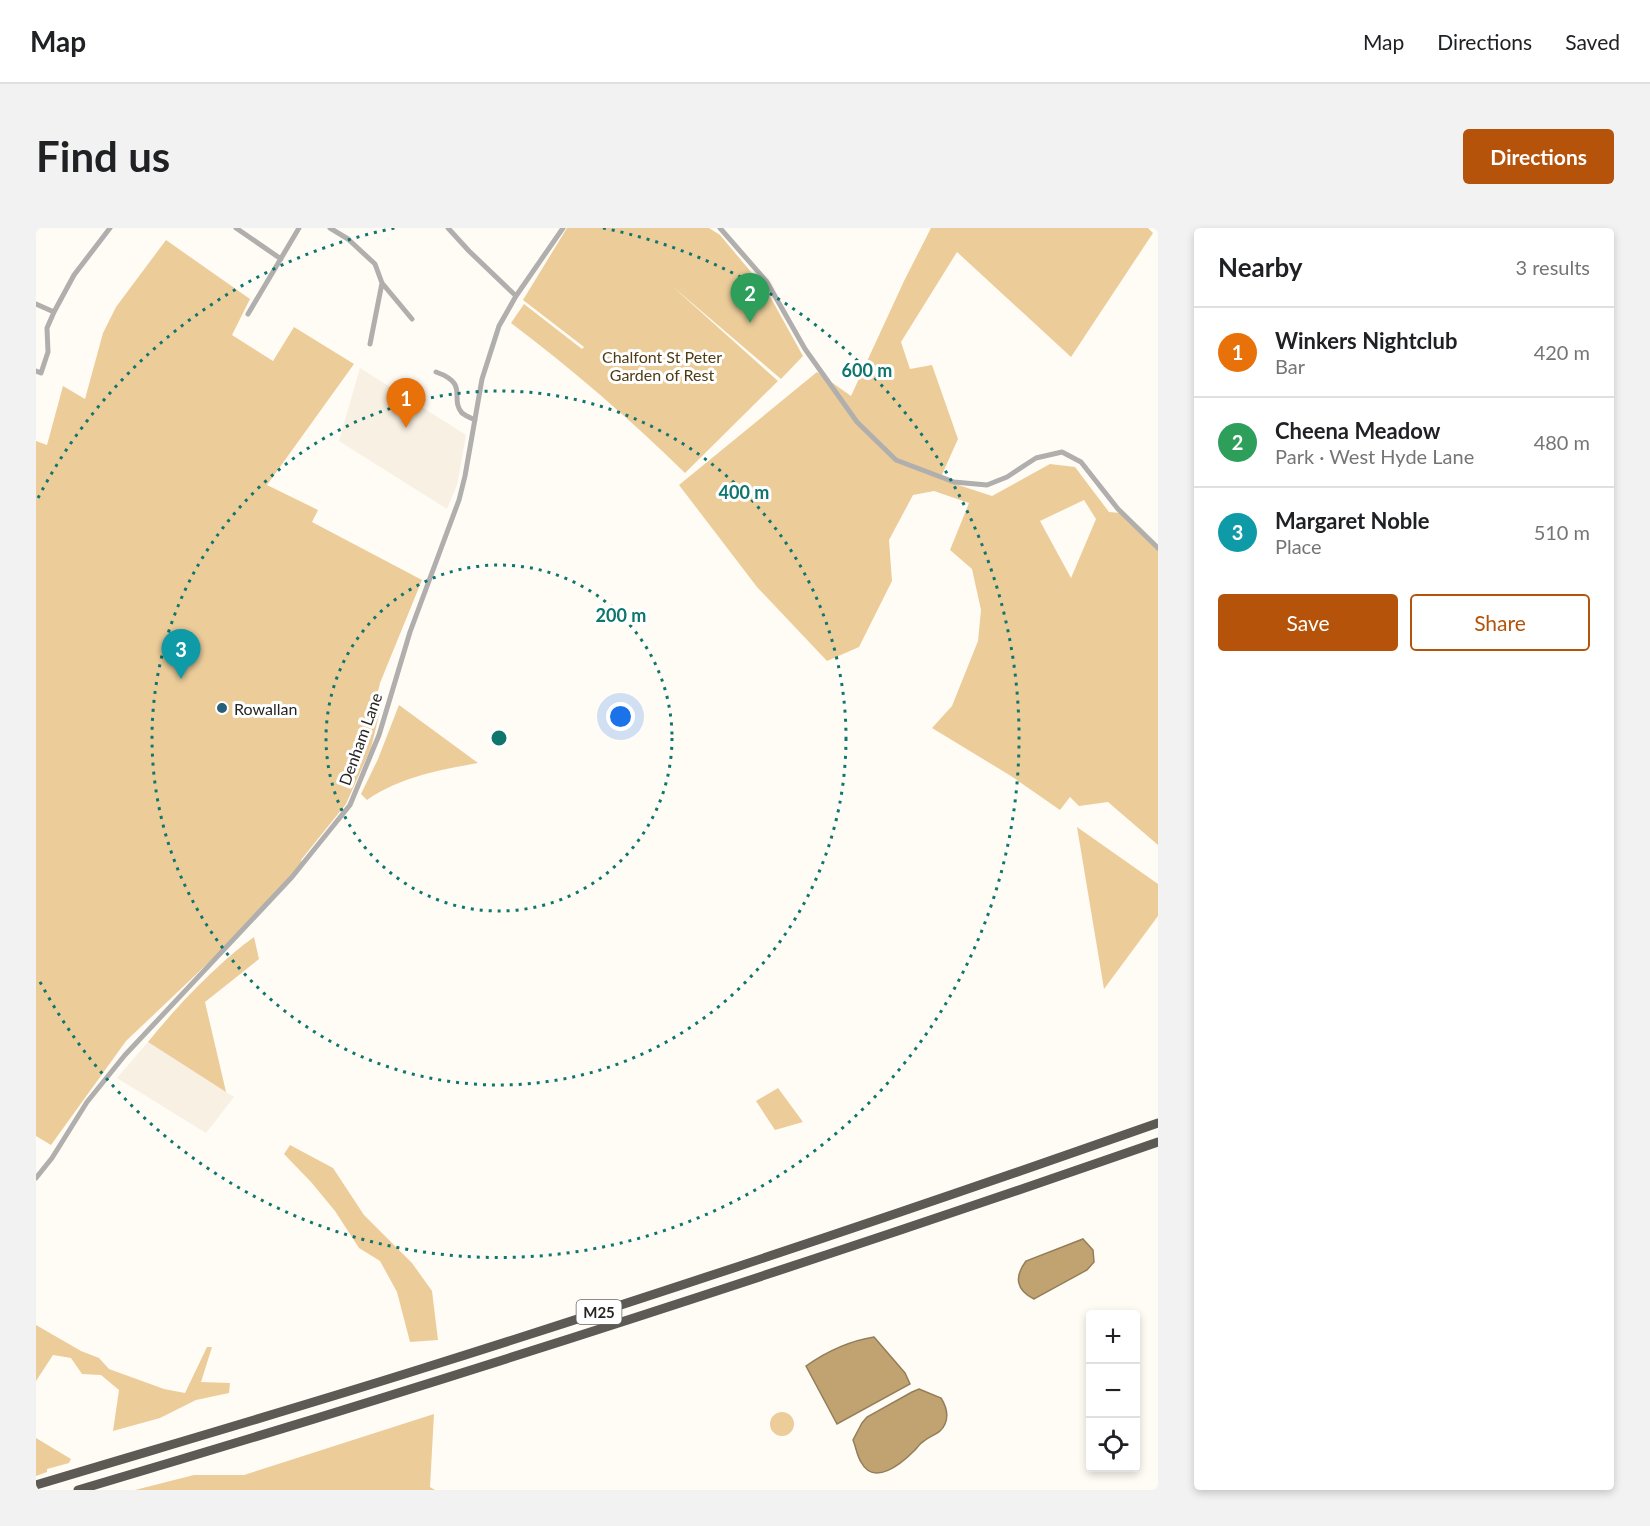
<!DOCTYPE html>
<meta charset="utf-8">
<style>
body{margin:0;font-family:Lato,sans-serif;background:#f2f2f2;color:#202124}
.controls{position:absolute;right:18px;bottom:18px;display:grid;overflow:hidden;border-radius:6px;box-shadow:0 3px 9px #0003}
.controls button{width:54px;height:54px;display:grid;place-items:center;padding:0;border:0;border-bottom:2px solid #e0e0e0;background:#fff;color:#202124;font:30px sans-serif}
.you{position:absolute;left:585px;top:489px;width:21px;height:21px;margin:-15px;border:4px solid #fff;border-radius:50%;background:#1a73e8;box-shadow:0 0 0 9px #1a73e833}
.badge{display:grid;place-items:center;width:39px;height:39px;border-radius:50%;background:#b45309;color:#fff;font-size:20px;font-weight:700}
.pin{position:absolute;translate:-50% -50px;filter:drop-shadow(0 2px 3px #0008)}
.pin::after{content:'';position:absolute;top:32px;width:21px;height:18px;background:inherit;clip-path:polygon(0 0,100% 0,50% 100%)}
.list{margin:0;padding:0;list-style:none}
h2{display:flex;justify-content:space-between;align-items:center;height:78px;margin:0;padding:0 24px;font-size:26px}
h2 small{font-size:20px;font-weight:400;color:#757577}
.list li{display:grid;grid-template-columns:39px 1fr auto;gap:18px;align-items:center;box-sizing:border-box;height:90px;padding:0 24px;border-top:2px solid #e0e0e0}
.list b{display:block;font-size:22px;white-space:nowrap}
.list p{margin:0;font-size:20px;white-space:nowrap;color:#757577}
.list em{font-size:20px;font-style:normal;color:#757577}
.actions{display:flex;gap:12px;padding:18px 24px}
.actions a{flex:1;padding:14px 0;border:2px solid #b45309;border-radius:6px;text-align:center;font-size:21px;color:#b45309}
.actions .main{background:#b45309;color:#fff}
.icon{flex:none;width:33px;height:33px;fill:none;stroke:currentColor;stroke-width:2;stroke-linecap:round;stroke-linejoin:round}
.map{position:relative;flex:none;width:1122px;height:1262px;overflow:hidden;border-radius:6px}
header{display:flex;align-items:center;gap:36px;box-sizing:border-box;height:84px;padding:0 30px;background:#fff;border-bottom:2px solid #e0e0e0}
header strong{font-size:28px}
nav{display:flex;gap:33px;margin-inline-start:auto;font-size:21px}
.intro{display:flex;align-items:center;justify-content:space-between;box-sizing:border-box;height:144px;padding:0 36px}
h1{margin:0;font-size:42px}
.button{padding:15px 27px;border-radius:6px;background:#b45309;color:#fff;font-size:21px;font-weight:700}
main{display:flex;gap:36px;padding:0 36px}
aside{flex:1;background:#fff;border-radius:6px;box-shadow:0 3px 9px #0003}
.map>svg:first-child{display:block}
</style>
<header>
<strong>Map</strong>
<nav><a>Map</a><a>Directions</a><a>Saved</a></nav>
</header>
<div class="intro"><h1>Find us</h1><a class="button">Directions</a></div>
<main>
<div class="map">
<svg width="1122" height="1262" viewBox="0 0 1122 1262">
<rect width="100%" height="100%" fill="#fffbf5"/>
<path fill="#f7f0e3" d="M324,140L430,207L421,257L411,281L303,213Z
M112,814L198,869L170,905L81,850Z"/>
<path fill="#eccd9a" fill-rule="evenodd" d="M531,0H673L684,7L731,63L767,128L745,151L636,58L742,153L649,245C594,191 536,141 475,95L488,76L546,121L548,119L487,72Z
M895,0H1112L1117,5L1035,129L921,24L865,114L874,141L896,137L922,211L904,251L956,268L1014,236L1039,239L1073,284L1085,285L1122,319V617L1072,574L1043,578L1034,569L1024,582L975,548L896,500L916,478L942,413L945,382L936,341L914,322L933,275L898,263L877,267L853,312L856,353L823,419L791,433L721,359L643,257L781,144L815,168L868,53ZM1048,272L1060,291L1035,350L1004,293Z
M130,12L214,71L196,107L237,133L258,99L318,136L231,257L282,282L276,294L386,352L344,455L338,480L344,483L335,520L310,576L265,632L267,638L190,718L90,813L15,917L0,908V213L11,217L27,158L49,171L67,105L80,79Z
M363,477L442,535C403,542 364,549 331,572L325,566L342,531Z
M1041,599L1122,656V688L1068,761Z
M218,709L223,731L169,774L190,864L112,814C140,779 182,735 218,709Z
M742,860L767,894L739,902L720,873Z
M254,917L297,940L328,987L376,1035L396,1063L402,1112L374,1114L361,1064L344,1033L323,1020L299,983L275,954L248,926Z
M0,1097L45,1123L63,1130L73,1141L128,1161L149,1165L171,1119H176L165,1154L194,1155L193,1165L160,1172L124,1190L77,1203L83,1162L65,1147L46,1146L35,1130L17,1127L0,1153Z
M734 1196a12 12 0 1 1 24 0a12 12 0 1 1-24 0Z
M398,1186L394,1259L399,1262H99L158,1247H208Z
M0,1210L35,1231L33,1235L11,1241V1244L0,1248Z"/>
<path fill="#c1a371" stroke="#937e5a" stroke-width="1.5" d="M1047,1011L1057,1022L1058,1034L1051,1042L998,1071C980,1062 978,1049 990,1033Z
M838,1109L869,1145L874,1156L801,1196L770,1138C790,1124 813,1113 838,1109Z
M883,1161L905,1170C910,1178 913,1187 909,1196C905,1206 895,1207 888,1213C884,1215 881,1220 878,1223C866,1235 838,1259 825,1234C821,1228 820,1219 817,1212L826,1195L831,1189L876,1164Z"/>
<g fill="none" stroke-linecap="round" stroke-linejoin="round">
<path stroke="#b1afad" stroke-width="5" d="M200,0L245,31
M294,0L312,11L339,36L346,55L376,91
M412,0L433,23L480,68
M684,0L731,54L769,121L821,194L860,232L918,254L951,257L971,249L1000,230L1026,224L1045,234L1082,281L1122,320
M0,76L18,84
M212,86L263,0
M334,116L346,55
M0,143L5,145L12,124L11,100L18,84L38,47L74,0
M400,144C434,156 413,170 426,185C430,188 435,190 439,192
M0,950L16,930L51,874L89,827L256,649L314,577L343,507L374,404L423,272L429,248L446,151L463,98L480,68L527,0"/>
<path stroke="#5d5a55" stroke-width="9" d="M0,1257C130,1218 261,1180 391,1139C636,1062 880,980 1122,895
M42,1262C405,1155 765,1038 1122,914"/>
</g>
<g fill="none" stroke="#0f766e" stroke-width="3" stroke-dasharray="3 6">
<circle cx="463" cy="510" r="173"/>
<circle cx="463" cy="510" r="347"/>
<path d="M2 270A520 520 0 0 1 359 0M567 0A520 520 0 1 1 2 750"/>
</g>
<circle fill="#276079" stroke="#fff" stroke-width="2" cx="186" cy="480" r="6"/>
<g text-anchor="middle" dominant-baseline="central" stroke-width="6" stroke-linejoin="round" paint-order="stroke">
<rect fill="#fff" stroke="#686766" stroke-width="1.5" x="540.5" y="1072" width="45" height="24" rx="4.5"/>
<g font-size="15" font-weight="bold" fill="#272624">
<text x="563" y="1084">M25</text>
</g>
<g font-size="16" fill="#503b12" stroke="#fff">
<text x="626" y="128">Chalfont St Peter<tspan x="626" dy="18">Garden of Rest</tspan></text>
</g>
<g font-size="16" fill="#272624" stroke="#fff" text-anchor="start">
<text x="198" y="480">Rowallan</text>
</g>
<g font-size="16" fill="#272624" stroke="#fff">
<text transform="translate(324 511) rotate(-70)">Denham Lane</text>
</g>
</g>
<circle cx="463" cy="510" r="9" fill="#0f766e" stroke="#fff" stroke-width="3"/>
<g font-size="18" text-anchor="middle" font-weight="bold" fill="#0f766e" stroke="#fff" stroke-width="6" stroke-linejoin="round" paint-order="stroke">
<text x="831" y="149">600 m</text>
<text x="708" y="271">400 m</text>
<text x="585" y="394">200 m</text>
</g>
</svg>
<div class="controls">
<button>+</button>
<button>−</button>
<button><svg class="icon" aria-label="locate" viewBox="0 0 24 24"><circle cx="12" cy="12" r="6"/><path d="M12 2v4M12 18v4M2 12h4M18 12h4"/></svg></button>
</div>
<div class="you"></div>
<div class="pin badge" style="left:370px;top:200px;background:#e8710a">1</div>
<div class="pin badge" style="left:714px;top:95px;background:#2e9e5b">2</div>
<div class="pin badge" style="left:145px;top:451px;background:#0f9aa8">3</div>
</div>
<aside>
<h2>Nearby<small>3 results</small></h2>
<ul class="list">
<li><span class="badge" style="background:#e8710a">1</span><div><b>Winkers Nightclub</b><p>Bar</p></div><em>420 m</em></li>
<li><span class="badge" style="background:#2e9e5b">2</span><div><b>Cheena Meadow</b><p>Park · West Hyde Lane</p></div><em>480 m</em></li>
<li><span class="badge" style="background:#0f9aa8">3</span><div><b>Margaret Noble</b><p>Place</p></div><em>510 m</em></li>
</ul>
<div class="actions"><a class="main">Save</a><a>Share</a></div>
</aside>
</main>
